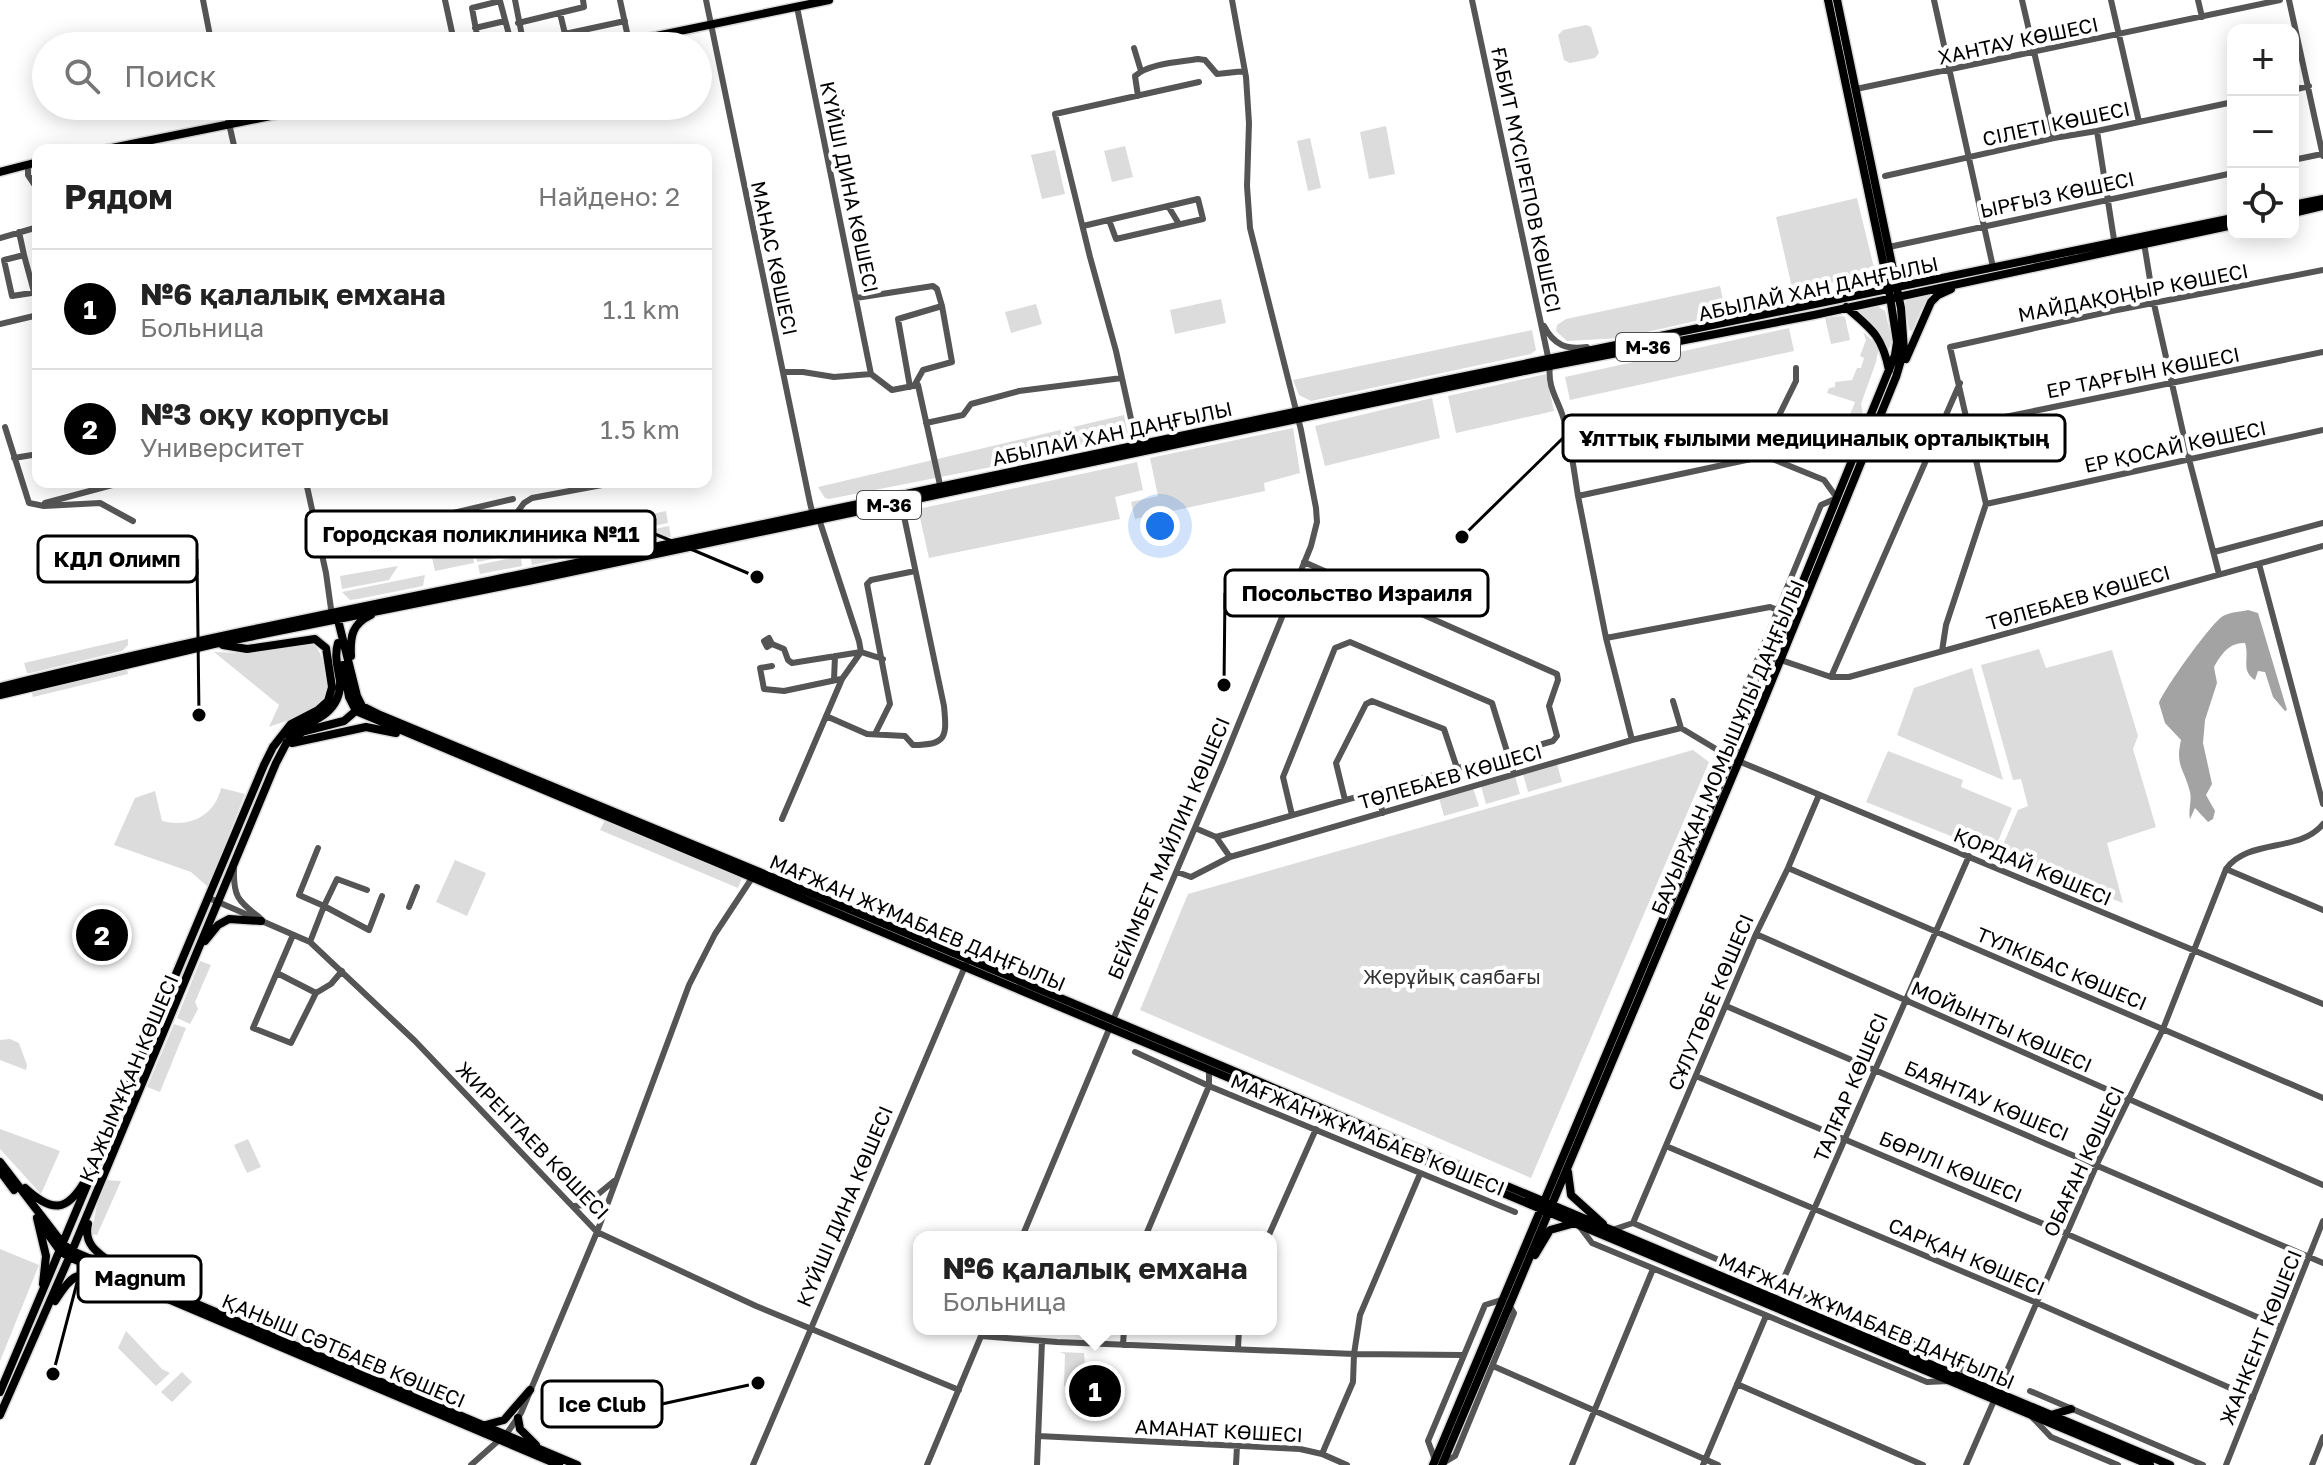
<!DOCTYPE html>
<html lang="ru">
<meta charset="utf-8">
<style>
body{margin:0;font-family:"Golos Text",sans-serif;background:#f2f2f2;color:#222}
.controls{position:absolute;right:24px;top:24px;display:grid;overflow:hidden;border-radius:16px;box-shadow:0 4px 20px #0003}
.controls button{width:72px;height:72px;display:grid;place-items:center;padding:0;border:0;border-bottom:2px solid #e0e0e0;background:#fff;color:#222;font:40px sans-serif}
.you{position:absolute;left:1160px;top:526px;width:28px;height:28px;margin:-20px;border:6px solid #fff;border-radius:50%;background:#1a73e8;box-shadow:0 0 0 12px #1a73e833}
.badge{display:grid;place-items:center;width:52px;height:52px;border-radius:50%;background:#000;color:#fff;font-size:26px;font-weight:700}
.pin{position:absolute;translate:-50% -50%;border:4px solid #fff;box-shadow:0 2px 8px #0006}
.popup{position:absolute;left:913px;top:1231px;width:364px;height:104px;box-sizing:border-box;display:grid;place-content:center;border-radius:16px;background:#fff;filter:drop-shadow(0 2px 6px #0005);font-size:26px;white-space:nowrap;color:#767676}
.popup b{font-size:30px;color:#222}
.popup::after{content:'';position:absolute;left:50%;top:100%;margin-left:-16px;border:16px solid transparent;border-top-color:#fff}
.list{margin:0;padding:0;list-style:none}
h2{display:flex;justify-content:space-between;align-items:center;height:104px;margin:0;padding:0 32px;font-size:34px}
h2 small{font-size:26px;font-weight:400;color:#767676}
.list li{display:grid;grid-template-columns:52px 1fr auto;gap:24px;align-items:center;box-sizing:border-box;height:120px;padding:0 32px;border-top:2px solid #e0e0e0}
.list b{display:block;font-size:30px;white-space:nowrap}
.list p{margin:0;font-size:26px;white-space:nowrap;color:#767676}
.list em{font-size:26px;font-style:normal;color:#767676}
.icon{flex:none;width:44px;height:44px;fill:none;stroke:currentColor;stroke-width:2;stroke-linecap:round;stroke-linejoin:round}
.map{position:relative;flex:none;width:2323px;height:1465px;overflow:hidden}
.search{position:absolute;background:#fff;box-shadow:0 4px 20px #0003;left:32px;top:32px;width:680px;height:88px;display:flex;align-items:center;gap:20px;box-sizing:border-box;padding:0 28px;border-radius:44px;color:#767676;font-size:30px}
.panel{position:absolute;background:#fff;box-shadow:0 4px 20px #0003;left:32px;top:144px;width:680px;height:344px;border-radius:16px}
.map>svg:first-child{display:block}
</style>
<div class="map">
<svg width="2323" height="1465" viewBox="0 0 2323 1465">
<rect width="100%" height="100%" fill="#fff"/>
<path fill="#dcdcdc" d="M1586,25L1591,27L1599,53L1595,58L1570,63L1564,60L1558,35L1563,30Z
M1386,126L1395,174L1369,179L1360,132Z
M1310,138L1321,188L1308,191L1297,141Z
M1125,146L1133,177L1112,182L1104,151Z
M1055,150L1065,194L1042,199L1031,155Z
M1857,198L1875,272L1793,292L1776,217Z
M1720,286L1726,314L1621,338L1567,341L1556,331L1557,325L1566,319Z
M1935,292L1922,308L1912,331L1909,330L1905,303L1908,297Z
M1221,299L1226,323L1175,334L1170,310Z
M1036,304L1042,324L1011,333L1005,312Z
M1876,305L1885,311L1892,340L1890,347L1887,350C1881,331 1870,322 1855,310Z
M1841,316L1845,317L1850,340L1831,344L1825,318Z
M1789,328L1794,351L1570,400L1565,377Z
M1532,330L1536,350L1531,354L1311,401L1299,395L1293,380Z
M1863,332L1879,347L1876,362L1861,404L1863,415L1849,443L1842,451L1837,447L1855,402L1827,393L1829,388L1835,387V382L1852,380L1857,368H1861L1864,358L1860,356L1866,340Z
M1546,374L1554,411L1456,433L1448,396Z
M1432,398L1440,438L1325,466L1315,426Z
M1124,415L1128,435L1123,441L829,499L825,498L818,487Z
M1293,428L1300,473L1264,483L1265,491L1135,519L1131,502L1158,496L1150,458Z
M1137,462L1143,490L1115,497L1120,519L929,558L918,509Z
M666,511L668,523L530,552L527,540Z
M669,526L671,537L532,565L530,554Z
M518,541L520,554L477,562L475,549Z
M472,551L474,563L435,571L432,558Z
M521,556L522,566L480,574L478,565Z
M398,566L389,580L342,589L340,576Z
M425,575L423,586L358,599L350,600L342,592Z
M128,639V645L122,651L31,673H27L24,663Z
M313,643C321,651 323,662 326,672C337,709 296,717 269,727L279,705L214,652L240,653Z
M2039,649L2046,668L2112,650L2138,736L2133,749L2156,827L2107,843L2123,903L1999,854L2018,810L2028,806L2021,779L2013,780L1981,665Z
M1972,668L2003,780L1897,735L1914,688Z
M127,669L128,674L33,697L31,689Z
M1693,750L1709,762L1531,1178L1140,1010L1188,894Z
M1888,751L1963,780L1961,787L2012,808L1993,853L1866,802Z
M1557,764L1562,782L1528,792L1523,774Z
M1515,776L1520,794L1486,804L1481,786Z
M221,788L245,794L208,887L191,872L114,845L135,798L155,791L162,821C189,828 215,816 221,788Z
M1473,788L1479,806L1444,816L1439,798Z
M605,820L742,878L738,888L600,830Z
M455,860L486,873L467,916L436,902Z
M200,961L211,965L195,1002L198,1009L190,1024L177,1018Z
M174,1024L186,1028L160,1092L147,1087Z
M10,1039L19,1043L27,1065L26,1070L0,1060V1040Z
M0,1129L60,1151L41,1194L0,1149Z
M248,1139L261,1167L247,1173L234,1145Z
M106,1180L121,1181L97,1235L91,1234L98,1200Z
M0,1249L39,1265L0,1361Z
M126,1331L162,1369L170,1373L156,1386L118,1348Z
M293,1331L300,1338L361,1364L357,1369L284,1338Z
M1059,1352L1084,1353L1085,1367C1098,1380 1081,1395 1066,1394V1387L1064,1386L1065,1354Z
M182,1372L192,1382L172,1402L161,1392Z"/>
<path fill="#a3a3a3" d="M2248,610L2258,613L2287,710L2285,711L2273,697L2265,672L2258,671L2255,680C2240,670 2250,658 2245,643C2230,642 2221,654 2214,667L2217,683L2205,720L2203,743L2212,784L2206,795L2215,811L2213,819L2208,822L2195,808L2190,819C2188,810 2192,801 2190,792C2184,768 2175,766 2181,740L2165,723L2159,703C2164,689 2212,622 2223,616C2230,612 2240,612 2248,610Z"/>
<g fill="none" stroke-linecap="round" stroke-linejoin="round">
<defs>
<path id="major" d="M608,46L829,0
M102,150L320,106
M0,172L38,162
M2293,205L2323,199
M2293,213L2323,206
M1846,307C1872,329 1882,336 1889,370
M1906,359L1931,302L1938,295L1951,289
M338,620L357,696L362,706L380,715L856,912L2170,1465
M351,656C350,636 352,624 371,615
M343,665L349,697L356,711
M0,687C223,632 448,590 673,543C1192,432 1713,324 2233,218
M0,695L214,644L528,581L1534,369L1814,315L2233,225
M356,711L2150,1465
M301,732L344,721L358,709
M285,734C310,723 342,714 340,681C338,668 334,656 338,643
M292,743L366,727L396,733
M205,941L218,925L229,919L261,921
M0,1162L63,1244L72,1251L577,1465
M0,1171L14,1190
M1568,1172L1571,1195L1603,1224
M25,1188C52,1213 67,1212 85,1181
M37,1218L46,1256L43,1284
M88,1224C83,1245 99,1254 115,1265
M42,1226L60,1251L69,1257L559,1465
M1535,1255L1550,1230L1575,1223
M55,1301C73,1274 76,1271 108,1278
M0,1392L264,765L273,747L291,724L318,710L328,701L332,687L326,648L315,639L247,649L223,645
M0,1415L72,1251L276,763L287,742L304,731
M2051,1415L2071,1409
M518,1418L520,1429L536,1445
M482,1426L504,1420L530,1390
M1433,1465L1731,758L1895,355L1897,342L1889,290L1828,0
M1442,1465L1739,761L1896,377L1904,350L1901,308L1837,0"/>
</defs>
<use href="#major" stroke="#dbdbdb" stroke-width="11"/>
<path stroke="#555" stroke-width="6" d="M203,0L212,46
M445,0L455,46
M515,0L524,46
M620,0L629,42
M706,0L810,503L812,511L819,519L859,641L861,652L842,679L782,819
M1472,0L1550,366C1547,388 1559,401 1564,420C1571,445 1574,471 1578,496L1765,456L1824,480L1837,498L1821,505L1744,692L1751,706
M1934,0L1993,267
M2022,0L2054,138
M2111,0L2139,122
M2198,0L2202,17
M2289,0L2323,156
M797,7L871,374
M560,13L565,34
M518,23L584,7L583,0
M475,28L505,21
M523,43L625,21
M479,46L472,8L500,1L512,46
M1134,48L1141,71
M1856,89L2280,0
M2293,90L2309,86
M1138,96L1135,76C1149,63 1180,62 1198,59L1205,60L1217,74L1245,71
M225,106L235,150
M2097,131L2115,246
M2293,160L2322,154
M28,164V175L38,190
M1885,176L2054,138L2097,131L2233,102
M1168,206L1179,224
M1083,226L1198,199L1203,219L1116,239L1109,220
M19,232L24,255
M0,238L38,227
M2144,243L2154,304L2189,459L2219,574
M1889,247L2233,173
M34,292L24,255L4,260L12,296L38,292
M856,298L933,286L937,289L942,306
M0,324L38,315
M1544,326C1554,345 1566,350 1587,347
M783,372H803L834,377L871,374
M871,374L892,390L918,385L940,485
M910,387L898,319L942,306L952,362L923,370L914,386
M926,423L963,415L971,404L1019,391L1122,378
M1970,424L2323,352
M5,427L29,503L44,506L100,503L133,521
M1137,446L1116,351L1090,257L1055,114L1199,82
M14,458L38,454
M1758,458L1796,381V368
M306,482L326,573L332,616
M1578,496L1606,638L1632,740
M45,503L116,484L115,482
M1986,504L2323,430
M516,514L524,503L532,498L618,482
M320,544L513,499
M2214,552L2323,523
M2259,564L2323,804
M1606,638L1770,607L1778,610
M772,644L769,638L764,641L767,647L772,644L784,649L788,660L792,663L861,652L883,659
M1942,651L1946,625L1986,504L1950,347L2112,311L2323,270
M1778,659L1831,677H1849L2323,546
M772,666L760,668L764,689L784,691L841,679
M1831,677L1960,383
M834,680L835,656
M1673,701L1681,728
M826,716L867,734L905,736L913,745C947,745 947,737 944,706L901,502
M875,734L890,704L867,584L871,580L915,571
M1376,791L1383,813
M1345,800L1336,763L1366,704L1372,701L1444,729L1457,768
M1292,815L1283,777L1335,648L1350,642L1492,703L1514,774
M1195,828L1216,837L1553,741L1557,736L1549,706L1558,680L1557,674L1304,562
M1216,837L1230,857
M1788,868L2323,1098
M234,869C233,898 239,901 260,918
M2226,869L2323,910
M1177,872L1191,877L1230,857L1632,740L1681,728L1731,758L2323,1004
M367,890L337,879L324,906L369,930L382,896
M209,898L310,942L415,1041L597,1232L756,1306L959,1390
M409,907L417,887
M1756,934L2323,1185
M293,935L253,1028L291,1043L316,993L331,984L342,971
M310,942L324,906L299,895L318,848
M277,973L316,993
M1726,1006L2323,1263
M1113,1020L1223,762L1311,546L1317,522L1316,508L1301,430L1250,228L1247,186L1249,123L1246,77L1232,0
M1135,1052L1209,1086L1515,1212
M1696,1076L2067,1234L2280,1327
M1666,1146L2037,1303L2253,1398
M574,1206L585,1205L614,1181
M1633,1223L1756,934L1788,868L1819,795
M1580,1227L1592,1243L1927,1382L1949,1381
M1612,1230L1633,1223L1956,1362L1971,1379
M1022,1237L1110,1027
M1145,1237L1209,1086V1070
M1268,1237L1316,1129
M1780,1287L1969,856
M981,1336L1057,1342L1354,1354L1463,1355
M1123,1345L1124,1329
M1238,1348L1239,1329
M1493,1366L1718,1465
M1737,1384L1923,1465
M2030,1391L2203,1465
M2032,1417L2051,1437L2118,1465
M1038,1436L1300,1449L1322,1454L1347,1465
M1322,1454L1353,1382L1354,1354L1360,1315L1420,1174
M1435,1460L1428,1441L1485,1305L1501,1300
M1443,1463L1455,1456L1514,1313L1509,1305
M471,1465L507,1433L521,1413L597,1232L689,985L715,934L754,875
M753,1465L966,964
M927,1465L984,1329
M1037,1465L1042,1341
M1236,1465L1237,1446
M1572,1465L1653,1269
M1703,1465L1766,1316
M1966,1465L2097,1164L2163,1029L2226,869C2248,838 2300,853 2323,824
M2226,1465L2323,1221
M2312,1465L2323,1437"/>
<use href="#major" stroke="#000" stroke-width="8"/>
</g>
<g text-anchor="middle" dominant-baseline="central" stroke-width="8" stroke-linejoin="round" paint-order="stroke">
<g fill="#fff" stroke="#4c4c4c" stroke-width="2">
<rect x="1616" y="333" width="64" height="28" rx="6"/>
<rect x="857" y="491" width="64" height="28" rx="6"/>
</g>
<g font-size="18" font-weight="bold" fill="#000">
<text x="1648" y="347">M-36</text>
<text x="889" y="505">M-36</text>
</g>
<g font-size="20" fill="#000" stroke="#fff">
<text transform="translate(2018 40) rotate(-12)">ХАНТАУ КӨШЕСІ</text>
<text transform="translate(2056 123) rotate(-12)">СІЛЕТІ КӨШЕСІ</text>
<text transform="translate(1527 180) rotate(78)">ҒАБИТ МҮСІРЕПОВ КӨШЕСІ</text>
<text transform="translate(850 187) rotate(78)">КҮЙШІ ДИНА КӨШЕСІ</text>
<text transform="translate(2057 194) rotate(-12)">ЫРҒЫЗ КӨШЕСІ</text>
<text transform="translate(775 258) rotate(78)">МАНАС КӨШЕСІ</text>
<text transform="translate(1818 288) rotate(-12)">АБЫЛАЙ ХАН ДАҢҒЫЛЫ</text>
<text transform="translate(2133 292) rotate(-11)">МАЙДАҚОҢЫР КӨШЕСІ</text>
<text transform="translate(2143 372) rotate(-11)">ЕР ТАРҒЫН КӨШЕСІ</text>
<text transform="translate(1112 433) rotate(-12)">АБЫЛАЙ ХАН ДАҢҒЫЛЫ</text>
<text transform="translate(2175 446) rotate(-12)">ЕР ҚОСАЙ КӨШЕСІ</text>
<text transform="translate(2078 597) rotate(-16)">ТӨЛЕБАЕВ КӨШЕСІ</text>
<text transform="translate(1727 747) rotate(-67)">БАУЫРЖАН МОМЫШҰЛЫ ДАҢҒЫЛЫ</text>
<text transform="translate(1450 776) rotate(-16)">ТӨЛЕБАЕВ КӨШЕСІ</text>
<text transform="translate(1168 848) rotate(-67)">БЕЙІМБЕТ МАЙЛИН КӨШЕСІ</text>
<text transform="translate(2033 866) rotate(23)">ҚОРДАЙ КӨШЕСІ</text>
<text transform="translate(918 922) rotate(23)">МАҒЖАН ЖҰМАБАЕВ ДАҢҒЫЛЫ</text>
<text transform="translate(2062 968) rotate(23)">ТҮЛКІБАС КӨШЕСІ</text>
<text transform="translate(1710 1002) rotate(-67)">СҰЛУТӨБЕ КӨШЕСІ</text>
<text transform="translate(2002 1026) rotate(24)">МОЙЫНТЫ КӨШЕСІ</text>
<text transform="translate(128 1078) rotate(-67)">ҚАЖЫМҰҚАН КӨШЕСІ</text>
<text transform="translate(1850 1087) rotate(-67)">ТАЛҒАР КӨШЕСІ</text>
<text transform="translate(1987 1100) rotate(23)">БАЯНТАУ КӨШЕСІ</text>
<text transform="translate(1368 1134) rotate(22)">МАҒЖАН ЖҰМАБАЕВ КӨШЕСІ</text>
<text transform="translate(533 1140) rotate(46)">ЖИРЕНТАЕВ КӨШЕСІ</text>
<text transform="translate(2083 1161) rotate(-65)">ОБАҒАН КӨШЕСІ</text>
<text transform="translate(1951 1166) rotate(23)">БӨРІЛІ КӨШЕСІ</text>
<text transform="translate(844 1206) rotate(-67)">КҮЙШІ ДИНА КӨШЕСІ</text>
<text transform="translate(1967 1256) rotate(23)">САРҚАН КӨШЕСІ</text>
<text transform="translate(1867 1320) rotate(23)">МАҒЖАН ЖҰМАБАЕВ ДАҢҒЫЛЫ</text>
<text transform="translate(2260 1337) rotate(-68)">ЖАНКЕНТ КӨШЕСІ</text>
<text transform="translate(344 1350) rotate(23)">ҚАНЫШ СӘТБАЕВ КӨШЕСІ</text>
<text transform="translate(1219 1430) rotate(3)">АМАНАТ КӨШЕСІ</text>
</g>
<g font-size="20" fill="#333" stroke="#fff">
<text x="1452" y="976">Жерұйық саябағы</text>
</g>
</g>
<path fill="none" stroke="#000" stroke-width="3" d="M1462 537L1563 438M757 577L655 534M199 715L197 559M1224 685L1225 593M53 1374L78 1279M758 1383L662 1404"/>
<g fill="#000" stroke="#fff" stroke-width="3">
<circle cx="1462" cy="537" r="8"/>
<circle cx="757" cy="577" r="8"/>
<circle cx="199" cy="715" r="8"/>
<circle cx="1224" cy="685" r="8"/>
<circle cx="53" cy="1374" r="8"/>
<circle cx="758" cy="1383" r="8"/>
</g>
<g fill="#fff" stroke="#000" stroke-width="3">
<rect x="1563" y="415" width="502" height="46" rx="8"/>
<rect x="306" y="511" width="349" height="46" rx="8"/>
<rect x="38" y="536" width="159" height="46" rx="8"/>
<rect x="1225" y="570" width="263" height="46" rx="8"/>
<rect x="78" y="1256" width="123" height="46" rx="8"/>
<rect x="542" y="1381" width="120" height="46" rx="8"/>
</g>
<g font-size="22" text-anchor="middle" font-weight="bold" fill="#000">
<text x="1814" y="446">Ұлттық ғылыми медициналық орталықтың</text>
<text x="481" y="542">Городская поликлиника №11</text>
<text x="117" y="567">КДЛ Олимп</text>
<text x="1357" y="601">Посольство Израиля</text>
<text x="140" y="1286">Magnum</text>
<text x="602" y="1412">Ice Club</text>
</g>
</svg>
<div class="controls">
<button>+</button>
<button>−</button>
<button><svg class="icon" aria-label="locate" viewBox="0 0 24 24"><circle cx="12" cy="12" r="6"/><path d="M12 2v4M12 18v4M2 12h4M18 12h4"/></svg></button>
</div>
<div class="you"></div>
<div class="pin badge" style="left:1095px;top:1391px">1</div>
<div class="popup"><b>№6 қалалық емхана</b>Больница</div>
<div class="pin badge" style="left:102px;top:935px">2</div>
<div class="search"><svg class="icon" aria-label="search" viewBox="0 0 24 24"><circle cx="10" cy="10" r="6"/><path d="M15 15l6 6"/></svg>Поиск</div>
<section class="panel">
<h2>Рядом<small>Найдено: 2</small></h2>
<ul class="list">
<li><span class="badge">1</span><div><b>№6 қалалық емхана</b><p>Больница</p></div><em>1.1 km</em></li>
<li><span class="badge">2</span><div><b>№3 оқу корпусы</b><p>Университет</p></div><em>1.5 km</em></li>
</ul>
</section>
</div>
